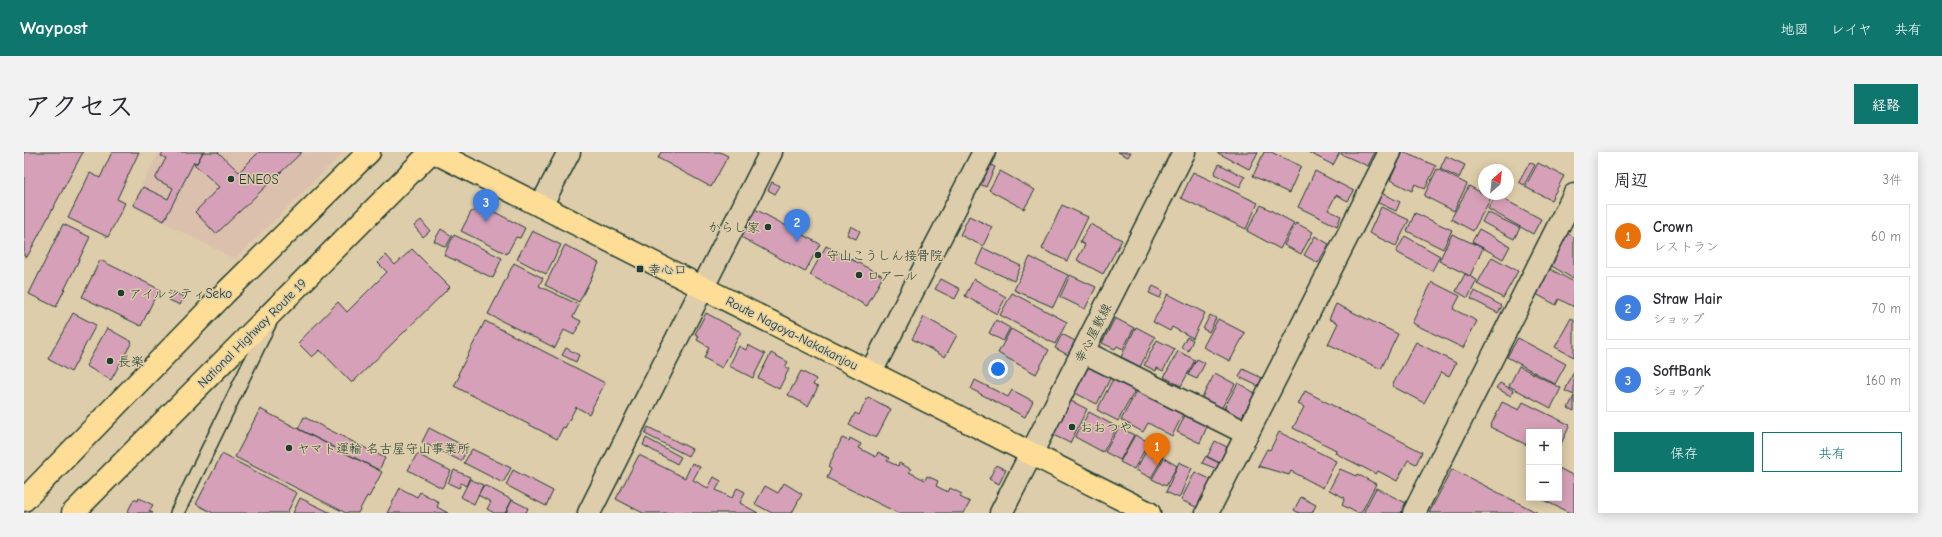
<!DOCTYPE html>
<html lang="ja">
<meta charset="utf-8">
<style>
body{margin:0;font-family:"Comic Neue","Klee One",sans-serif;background:#f2f2f3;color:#2b2b33}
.controls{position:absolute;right:12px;bottom:12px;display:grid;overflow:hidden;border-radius:0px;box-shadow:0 2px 10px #0003}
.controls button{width:36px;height:36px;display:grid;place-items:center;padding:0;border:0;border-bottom:1px solid #e1e1e2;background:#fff;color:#2b2b33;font:20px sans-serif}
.compass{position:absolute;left:1454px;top:12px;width:36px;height:36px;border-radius:50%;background:#fff;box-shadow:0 2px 10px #0003;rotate:27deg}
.you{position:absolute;left:974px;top:217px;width:14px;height:14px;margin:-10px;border:3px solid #fff;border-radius:50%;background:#1a73e8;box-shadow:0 0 0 6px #1a73e833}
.badge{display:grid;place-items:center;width:26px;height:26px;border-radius:50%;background:#0f766e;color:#fff;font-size:13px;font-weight:700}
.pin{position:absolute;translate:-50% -33px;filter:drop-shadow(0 1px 2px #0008)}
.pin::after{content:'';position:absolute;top:21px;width:14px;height:12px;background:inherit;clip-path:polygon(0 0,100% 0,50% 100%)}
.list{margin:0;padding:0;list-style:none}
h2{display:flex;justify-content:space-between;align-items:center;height:52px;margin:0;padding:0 16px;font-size:17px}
h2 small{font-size:13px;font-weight:400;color:#7c7c81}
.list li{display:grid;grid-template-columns:26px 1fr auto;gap:12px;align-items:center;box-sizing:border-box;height:64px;margin:0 8px 8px;padding:0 8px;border:1px solid #e1e1e2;border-radius:0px}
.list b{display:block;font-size:15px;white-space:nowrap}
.list p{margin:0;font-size:13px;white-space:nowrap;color:#7c7c81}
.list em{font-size:13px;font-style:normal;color:#7c7c81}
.actions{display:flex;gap:8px;padding:12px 16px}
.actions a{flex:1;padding:9px 0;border:1px solid #0f766e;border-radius:0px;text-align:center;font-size:14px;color:#0f766e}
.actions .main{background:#0f766e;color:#fff}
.map{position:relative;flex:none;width:1550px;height:361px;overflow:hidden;border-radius:0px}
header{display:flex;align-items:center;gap:24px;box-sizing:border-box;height:56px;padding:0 20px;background:#0f766e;color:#fff}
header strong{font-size:19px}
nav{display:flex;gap:22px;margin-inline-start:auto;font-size:14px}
.intro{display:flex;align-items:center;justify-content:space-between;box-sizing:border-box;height:96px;padding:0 24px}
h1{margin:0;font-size:28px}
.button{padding:10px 18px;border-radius:0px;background:#0f766e;color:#fff;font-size:14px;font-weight:700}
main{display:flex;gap:24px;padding:0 24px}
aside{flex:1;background:#fff;border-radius:0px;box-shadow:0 2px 10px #0003}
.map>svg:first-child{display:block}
</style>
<header>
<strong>Waypost</strong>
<nav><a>地図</a><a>レイヤ</a><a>共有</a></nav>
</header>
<div class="intro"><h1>アクセス</h1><a class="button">経路</a></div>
<main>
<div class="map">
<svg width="1550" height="361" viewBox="0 0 1550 361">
<rect width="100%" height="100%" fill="#decdaa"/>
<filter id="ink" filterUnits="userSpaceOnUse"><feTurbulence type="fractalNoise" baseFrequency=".025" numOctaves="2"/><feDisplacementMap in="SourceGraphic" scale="8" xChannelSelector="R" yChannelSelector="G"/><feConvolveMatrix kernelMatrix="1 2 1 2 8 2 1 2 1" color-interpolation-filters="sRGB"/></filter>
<g filter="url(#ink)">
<path fill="#dcc0ae" d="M135,0H320L211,107L107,54Z"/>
<path fill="#d6a1b8" stroke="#1f3d34" d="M0,0H59L3,105L0,104Z
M88,0H115L93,47L101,51L84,85L44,66L66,21L76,26Z
M139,0H179L173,11L170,10L140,69L109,53L119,35L144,47L149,36L131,27L142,6L137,4Z
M179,0H194L215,20L235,0H278L192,82L171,60L195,35L169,11H173Z
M637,0H696L704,4L687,35L634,6Z
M1094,0H1107L1104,5Z
M1192,0H1234L1225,17Z
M1240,0H1247L1277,14L1265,41L1229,24Z
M1284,0H1316L1309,13Z
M1318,0H1351L1344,14L1317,2Z
M1379,0L1412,14L1401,37L1391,32L1388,39L1366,28Z
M1422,4L1441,13L1435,26L1416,17Z
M960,10L971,15L962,35L951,30Z
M1506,10L1511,13L1500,33L1495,30Z
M1514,11L1540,24L1527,48L1501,35Z
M1195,12L1221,25L1216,35L1190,22Z
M1413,17L1443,32L1430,59L1400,44Z
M976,19L1011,38L1000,57L965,38Z
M1291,19L1330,39L1324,49L1312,43L1304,58L1317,64L1313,74L1274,55Z
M1169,20L1234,51L1222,77L1157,46Z
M748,30L756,34L751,42L744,38Z
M1484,31L1489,34L1483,45L1478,42H1484Z
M1445,34L1467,46L1449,79L1427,67Z
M1355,40L1376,50L1372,59L1350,49Z
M1472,43L1517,67L1509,82L1464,57Z
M1038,53L1064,65L1043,109L1018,97Z
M1237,53L1270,71L1256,97L1223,79Z
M461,55L501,76L496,86L492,85L483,102L437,79L447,60Z
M1357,55L1385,68L1372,94L1345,81Z
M729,56L796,92L781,120L715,84Z
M1463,60L1496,76L1490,87L1458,70Z
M1391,61L1428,78L1419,97L1383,79Z
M945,64L968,75L959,94L936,83Z
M397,68L406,79L399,85L390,74Z
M1272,71L1289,80L1277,102L1260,93Z
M39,72L66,85L32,155L5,142Z
M1066,72L1098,88L1079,122L1053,108L1061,93L1056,90Z
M827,74L836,79L832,87L823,83Z
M417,77L428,84L422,95L410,89Z
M1455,77L1486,94L1479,107L1448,90Z
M508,79L537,93L522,122L493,107Z
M1543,81L1550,85V123L1548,126L1526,113Z
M1428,82L1459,96L1446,124L1415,109Z
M430,83L478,106L469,126L420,103Z
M1291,84L1305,92L1294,111L1280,103Z
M1381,84L1416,104L1408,119L1372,100Z
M541,93L575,111L555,150L521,133Z
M802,94L859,124L843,154L786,123Z
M959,96L997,114L990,129L952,112Z
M388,97L426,135L328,231L296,198L288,205L274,191L314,150L323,160L363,120L354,111L362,103L371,113Z
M1006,105L1044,123L1029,155L990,138Z
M1468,105L1494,119L1479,146L1453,132Z
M76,108L135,137L117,174L58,145Z
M490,111L519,126L515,134L555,153L549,165L557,169L550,183L540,178L531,196L464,162Z
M1526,117L1550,130V155L1535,147L1532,153L1512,142Z
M1441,122L1453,128L1444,146L1432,139Z
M1046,123L1072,135L1061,157L1036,145Z
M917,127L936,137L931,147L911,137Z
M950,127L982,145L973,162L941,144Z
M1408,130L1436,144L1429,157L1453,169L1439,196L1388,171Z
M1129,134L1139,139L1136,146L1125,141Z
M1451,139L1478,154L1474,161L1447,147Z
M149,140L160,145L156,153L145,148Z
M988,141L1043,170L1031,192L976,163Z
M1144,142L1181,161L1169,186L1148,175L1146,179L1129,170Z
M1312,152L1374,182L1357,217L1304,192L1314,171L1305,167Z
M49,161L72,173L47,220L24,207Z
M682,161L717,180L698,216L680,206L685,195L673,188L675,184L671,182Z
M1186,163L1192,166L1185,180L1179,177Z
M900,165L933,183L921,205L888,187Z
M1091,166L1110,176L1099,197L1093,194L1091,197L1078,191Z
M1547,166L1550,168V205L1531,195Z
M1194,167L1221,181L1206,209L1179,195Z
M972,168L986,176L979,189L965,181Z
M461,169L581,231L565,262L552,255L541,276L539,275L533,287L430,234L436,223L434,222Z
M1112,175L1131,185L1116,215L1097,205Z
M83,176L108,190L87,228L62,214Z
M987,177L1025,198L1012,222L974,201Z
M1038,182L1051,189L1044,203L1031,196Z
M1163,185L1169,188L1164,199L1157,195Z
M1494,186L1542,212L1531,232L1483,205Z
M1133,188L1151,197L1139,219L1133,216L1132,219L1120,213Z
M1392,190L1432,211L1425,224L1417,220L1400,251L1368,234Z
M724,193L741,202L729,226L705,214L715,194L722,198Z
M542,196L555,203L552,210L538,203Z
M1154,199L1171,208L1157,234L1140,225Z
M747,201L764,210L761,215L765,217L755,237L734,226Z
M1173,207L1181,211L1173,227L1164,223Z
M1066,212L1088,223L1073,252L1051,241Z
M1495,214L1537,236L1527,256L1485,234Z
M1219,217L1238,226L1234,234L1215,225Z
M777,219L792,227L789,233L794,235L784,254L764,243Z
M1550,219V243L1541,239Z
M1191,221L1211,232L1197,257L1177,247Z
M1091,223L1113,235L1094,269L1073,258Z
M951,228L984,245L988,238L1009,249L1001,265L947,237Z
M1214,231L1231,241L1217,266L1200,256Z
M1476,231L1489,238L1487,244L1472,236Z
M1115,235L1160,260L1148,284L1124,271L1119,280L1097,268Z
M1281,239L1398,300L1392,312L1384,308L1373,329L1354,319L1352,322L1311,301L1312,298L1269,276L1280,255L1274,252Z
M1550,244V259L1544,256Z
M844,245L867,257L852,286L825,273L831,261L835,263Z
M1045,248L1063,257L1046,291L1029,283Z
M1478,250L1495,258L1499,250L1546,273L1535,296V280H1505V294L1466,275Z
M236,257L358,320L345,345L343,344L334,361H322L211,305Z
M1065,260L1093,275L1079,300L1051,285Z
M1162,261L1185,270L1176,291L1153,280Z
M280,265L361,306L355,318L274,277Z
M624,275L668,297L664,304L621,282Z
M1095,275L1110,283L1096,308L1081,300Z
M405,276L444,296L437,309L398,290Z
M1255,280L1312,309L1299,336L1267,319L1265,323L1234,314L1243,297L1246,298Z
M1111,283L1125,290L1110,317L1096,310Z
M622,286L657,305L653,312L619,293Z
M818,286L825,289L826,286L837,292L835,296L852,305L854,300L865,306L863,309L874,314L875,311L887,317L885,320L901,328L903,324L914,329L912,334L924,340L926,336L938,342L936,345L946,350L940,361H874L803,326L807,317L804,315Z
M1191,289L1205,296L1197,312L1183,305Z
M1124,295L1140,303L1127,326L1112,318Z
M448,297L487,316L479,331L440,311Z
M198,302L273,341L263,361H189L172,352Z
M393,302L427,319L418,336L384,318Z
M615,303L661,326L668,311L676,315L669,328L684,336L690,325L697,329L692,338L708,346L713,336L721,340L716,351L734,361H619L592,347Z
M1182,304L1196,311L1193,317L1178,311Z
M1140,306L1153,314L1142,334L1128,327Z
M1155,310L1168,316L1155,346L1142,340Z
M972,313L982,318L975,332L965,327Z
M1535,316L1550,324V361H1546L1515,346H1535Z
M1316,317L1332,324L1333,322L1352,332L1337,361H1333L1318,353L1321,346L1305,338Z
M1428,317L1514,361H1405Z
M430,318L446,325L442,334L437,331L435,336L424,331Z
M489,318L529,339L522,354L482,333Z
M1171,320L1188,328L1174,356L1157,348Z
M446,327L459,333L450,352L437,345Z
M760,331L778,342L768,361H748L731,352L741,334L754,341Z
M460,333L488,348L481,361H470L463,357L467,350L454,343Z
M376,336L393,345L396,340L415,350L413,355L424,361H363Z
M1352,336L1382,351L1377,361H1339Z
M1277,345L1292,353L1288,361H1275L1270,358Z
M115,346L129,353L125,359L129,361H103L110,347L114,349Z
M276,346L307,361H269Z
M488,348L504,356L502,361H482Z"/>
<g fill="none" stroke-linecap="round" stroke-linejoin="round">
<defs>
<path id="service" d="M153,361L246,170"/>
<path id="minor" d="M517,54L545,0
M1060,200L1222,281
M847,220L960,0
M565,361L747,0
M977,361L1160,0
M1183,361L1366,0
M1390,361L1550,43"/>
<path id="primary" d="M410,0L1125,361"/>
<path id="trunk" d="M0,348L201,141L345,0
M49,361L407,0"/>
</defs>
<use href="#service" stroke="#1f3d34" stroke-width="16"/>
<use href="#minor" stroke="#1f3d34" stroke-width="25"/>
<use href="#primary" stroke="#1f3d34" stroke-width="25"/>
<use href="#trunk" stroke="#1f3d34" stroke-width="25"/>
<use href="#service" stroke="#decdaa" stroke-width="13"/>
<use href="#minor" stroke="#decdaa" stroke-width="22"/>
<use href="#primary" stroke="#fedd96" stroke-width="22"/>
<use href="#trunk" stroke="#fedd96" stroke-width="22"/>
</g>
</g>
<g fill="#1f3d34" stroke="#decdaa" stroke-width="1.5">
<circle cx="207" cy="27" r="4"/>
<circle cx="744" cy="75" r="4"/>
<circle cx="794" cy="103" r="4"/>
<rect x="612" y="113" width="8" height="8" rx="2"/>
<circle cx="835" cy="123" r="4"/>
<circle cx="97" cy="141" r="4"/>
<circle cx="86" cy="209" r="4"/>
<circle cx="1048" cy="275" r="4"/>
<circle cx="265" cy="296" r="4"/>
</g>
<g text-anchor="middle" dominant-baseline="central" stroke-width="3" stroke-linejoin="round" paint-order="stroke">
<g font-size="13" fill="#1f3d34" stroke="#decdaa" text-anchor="start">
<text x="215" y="27">ENEOS</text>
<text x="736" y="75" text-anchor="end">からし家</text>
<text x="802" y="103">守山こうしん接骨院</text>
<text x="624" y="117">幸心口</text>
<text x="843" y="123">ロアール</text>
<text x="105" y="141">アイルシティSeko</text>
<text x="94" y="209">長楽</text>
<text x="1056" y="275">おおつや</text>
<text x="273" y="296">ヤマト運輸 名古屋守山事業所</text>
</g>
<g font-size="13" fill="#1f3d34" stroke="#decdaa">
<text transform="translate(228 181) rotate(-45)">National Highway Route 19</text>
<text transform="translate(768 181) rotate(27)">Route Nagoya-Nakakanjou</text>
<text transform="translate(1069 181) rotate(-63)">幸心屋敷線</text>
</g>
</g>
</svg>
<div class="controls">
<button>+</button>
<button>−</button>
</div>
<svg class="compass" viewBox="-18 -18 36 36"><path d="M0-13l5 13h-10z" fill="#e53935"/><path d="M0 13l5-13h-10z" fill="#7c7c81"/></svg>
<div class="you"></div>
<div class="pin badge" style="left:1133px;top:314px;background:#e8710a">1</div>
<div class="pin badge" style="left:773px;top:90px;background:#3f7fe0">2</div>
<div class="pin badge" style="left:462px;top:70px;background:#3f7fe0">3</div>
</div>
<aside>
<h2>周辺<small>3件</small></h2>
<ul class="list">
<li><span class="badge" style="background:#e8710a">1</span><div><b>Crown</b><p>レストラン</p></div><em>60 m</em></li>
<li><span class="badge" style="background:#3f7fe0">2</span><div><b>Straw Hair</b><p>ショップ</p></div><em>70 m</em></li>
<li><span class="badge" style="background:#3f7fe0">3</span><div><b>SoftBank</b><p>ショップ</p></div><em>160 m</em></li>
</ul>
<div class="actions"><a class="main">保存</a><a>共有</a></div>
</aside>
</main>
